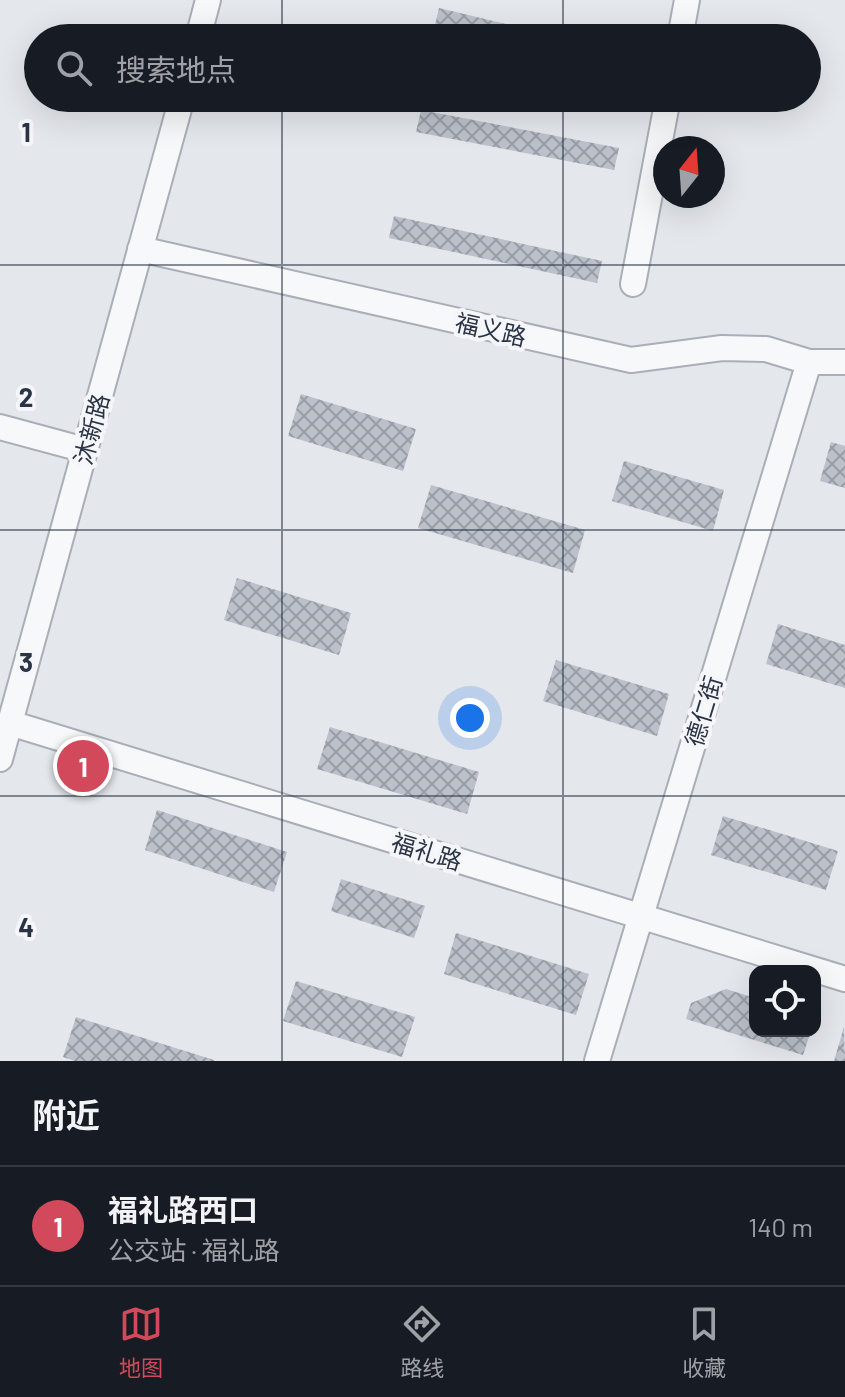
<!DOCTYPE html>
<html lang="zh">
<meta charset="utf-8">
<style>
body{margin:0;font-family:Barlow,"Noto Sans SC",sans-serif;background:#242831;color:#f1f3f6}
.controls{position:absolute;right:24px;bottom:24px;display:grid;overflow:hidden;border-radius:16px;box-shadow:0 8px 32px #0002}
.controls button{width:72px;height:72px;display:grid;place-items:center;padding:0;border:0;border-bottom:2px solid #363941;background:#171b24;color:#f1f3f6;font:40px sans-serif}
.compass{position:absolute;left:653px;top:136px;width:72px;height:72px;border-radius:50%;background:#171b24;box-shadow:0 8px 32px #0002;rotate:17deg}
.you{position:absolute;left:470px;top:718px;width:28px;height:28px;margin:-20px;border:6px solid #fff;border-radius:50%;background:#1a73e8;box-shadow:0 0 0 12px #1a73e833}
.badge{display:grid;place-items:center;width:52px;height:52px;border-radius:50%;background:#d1495b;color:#fff;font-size:26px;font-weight:700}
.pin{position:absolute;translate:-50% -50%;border:4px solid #fff;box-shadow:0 2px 8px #0006}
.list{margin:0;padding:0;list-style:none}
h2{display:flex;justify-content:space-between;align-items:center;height:104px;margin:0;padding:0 32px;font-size:34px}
h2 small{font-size:26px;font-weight:400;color:#9ea1a6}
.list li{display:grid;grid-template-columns:52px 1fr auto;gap:24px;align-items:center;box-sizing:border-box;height:120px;padding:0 32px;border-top:2px solid #363941}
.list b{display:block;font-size:30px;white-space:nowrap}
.list p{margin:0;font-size:26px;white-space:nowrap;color:#9ea1a6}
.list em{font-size:26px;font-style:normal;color:#9ea1a6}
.icon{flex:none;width:44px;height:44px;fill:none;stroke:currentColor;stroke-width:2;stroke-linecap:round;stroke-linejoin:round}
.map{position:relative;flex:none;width:845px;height:1061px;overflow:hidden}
.search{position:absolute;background:#171b24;box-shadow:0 8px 32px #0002;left:24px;right:24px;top:24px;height:88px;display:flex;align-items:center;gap:20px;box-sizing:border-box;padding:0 28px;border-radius:44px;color:#9ea1a6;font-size:30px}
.sheet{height:224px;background:#171b24}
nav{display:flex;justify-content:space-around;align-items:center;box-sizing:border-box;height:112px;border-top:2px solid #363941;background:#171b24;font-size:22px;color:#9ea1a6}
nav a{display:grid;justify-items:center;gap:4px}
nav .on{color:#d1495b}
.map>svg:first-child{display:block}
</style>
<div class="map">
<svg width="845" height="1061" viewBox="0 0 845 1061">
<defs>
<pattern id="building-cross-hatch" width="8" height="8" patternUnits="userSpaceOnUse" patternTransform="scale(2)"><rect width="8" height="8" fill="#bbc0ca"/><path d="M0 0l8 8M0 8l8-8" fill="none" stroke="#989da6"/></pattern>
</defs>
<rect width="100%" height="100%" fill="#e4e7ec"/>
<path fill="url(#building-cross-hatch)" d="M439,8L560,37V38H472L434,29Z
M421,110L619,148L614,170L416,132Z
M394,216L602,261L597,283L389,238Z
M301,394L416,429L403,471L288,436Z
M831,442L845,446V488L820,481Z
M624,461L724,490L713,531L612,501Z
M431,485L585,530L573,573L418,528Z
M237,578L351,613L339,655L224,620Z
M778,624L845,645V688L766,664Z
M556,660L669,694L657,736L543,701Z
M330,727L479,772L467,814L317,769Z
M157,810L287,852L274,892L145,850Z
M723,816L838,851L826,890L711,855Z
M341,879L425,906L414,938L331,911Z
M456,933L589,974L576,1015L444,974Z
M296,981L415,1017L402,1057L283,1021Z
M726,989L755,998V1031H811L803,1055L686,1019L691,1003Z
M76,1017L214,1060V1061H75L63,1057Z
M844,1027L845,1061H834Z"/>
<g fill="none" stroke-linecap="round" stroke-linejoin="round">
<defs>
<path id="minor" d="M198,38L208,0
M680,38L687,0
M140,249L631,360L722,348L766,349L809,362H845
M633,284L668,98
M0,427L85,450
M10,723L845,979
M0,759L182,98
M597,1061L809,362"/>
</defs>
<use href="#minor" stroke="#a9aeb7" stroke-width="28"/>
<use href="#minor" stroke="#f7f8fa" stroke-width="24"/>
</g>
<path fill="none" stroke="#2b3445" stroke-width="2" stroke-opacity="0.55" d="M282,0V38M563,0V38M282,98V1061M563,98V1061M0,265H845M0,530H845M0,796H845"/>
<g text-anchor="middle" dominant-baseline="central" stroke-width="8" stroke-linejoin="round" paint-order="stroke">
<g font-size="24" fill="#2b3445" stroke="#f4f6f9">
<text transform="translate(491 329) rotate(13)">福义路</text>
<text transform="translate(91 429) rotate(-75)">沐新路</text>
<text transform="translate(703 711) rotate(-73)">德仁街</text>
<text transform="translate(427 851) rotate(17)">福礼路</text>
</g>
</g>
<g font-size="26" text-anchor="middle" font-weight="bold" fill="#2b3445" stroke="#f4f6f9" stroke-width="8" stroke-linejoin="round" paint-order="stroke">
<text x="26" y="142">1</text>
<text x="26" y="407">2</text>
<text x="26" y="672">3</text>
<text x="26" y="937">4</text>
</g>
</svg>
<div class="controls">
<button><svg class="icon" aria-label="locate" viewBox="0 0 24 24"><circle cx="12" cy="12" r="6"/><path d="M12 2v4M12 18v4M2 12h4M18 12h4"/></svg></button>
</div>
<svg class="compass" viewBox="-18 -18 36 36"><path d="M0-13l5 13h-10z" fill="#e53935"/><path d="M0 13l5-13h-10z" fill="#9ea1a6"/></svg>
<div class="you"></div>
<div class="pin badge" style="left:83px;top:766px">1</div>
<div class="search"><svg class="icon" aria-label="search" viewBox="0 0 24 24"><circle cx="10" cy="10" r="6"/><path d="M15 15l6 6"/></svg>搜索地点</div>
</div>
<section class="sheet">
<h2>附近<small></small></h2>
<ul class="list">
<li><span class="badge">1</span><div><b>福礼路西口</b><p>公交站 · 福礼路</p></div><em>140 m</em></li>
</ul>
</section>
<nav>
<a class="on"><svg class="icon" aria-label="map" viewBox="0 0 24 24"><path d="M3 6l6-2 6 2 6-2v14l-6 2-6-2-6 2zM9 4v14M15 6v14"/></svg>地图</a>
<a><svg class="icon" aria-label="directions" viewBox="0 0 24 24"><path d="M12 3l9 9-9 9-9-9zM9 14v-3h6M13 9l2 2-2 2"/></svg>路线</a>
<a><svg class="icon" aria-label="saved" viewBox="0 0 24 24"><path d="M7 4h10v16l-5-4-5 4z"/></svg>收藏</a>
</nav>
